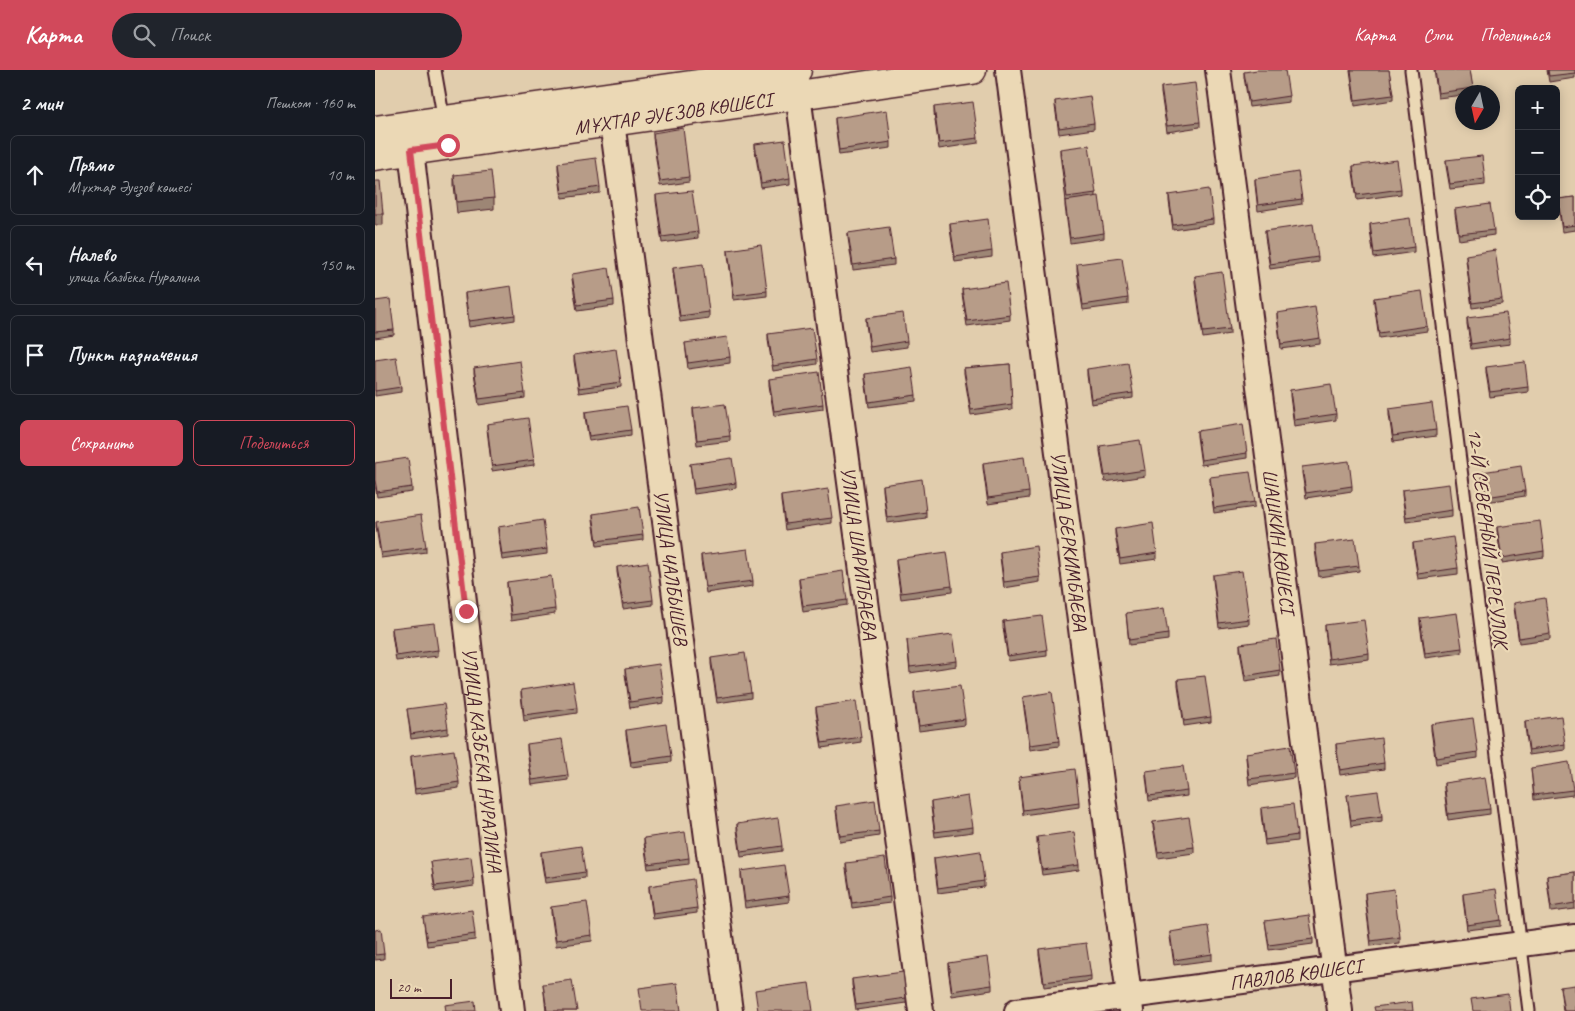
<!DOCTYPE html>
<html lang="ru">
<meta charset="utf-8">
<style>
body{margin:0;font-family:Caveat,sans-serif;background:#20242c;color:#f1f3f6}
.controls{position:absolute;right:15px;top:15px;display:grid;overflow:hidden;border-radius:8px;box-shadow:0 2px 12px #0003}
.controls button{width:45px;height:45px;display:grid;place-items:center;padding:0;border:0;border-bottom:1px solid #363941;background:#171b24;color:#f1f3f6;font:25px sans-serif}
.compass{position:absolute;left:1080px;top:15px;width:45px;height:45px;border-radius:50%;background:#171b24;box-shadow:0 2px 12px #0003;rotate:189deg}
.scale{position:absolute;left:15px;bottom:12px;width:62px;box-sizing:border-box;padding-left:5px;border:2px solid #4a1f2b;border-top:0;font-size:14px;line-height:18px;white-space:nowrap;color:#4a1f2b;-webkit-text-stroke:4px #ebd8b5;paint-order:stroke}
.stop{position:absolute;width:15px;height:15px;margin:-11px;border:4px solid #d1495b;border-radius:50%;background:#fff}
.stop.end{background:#d1495b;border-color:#fff;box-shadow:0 1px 5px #0008}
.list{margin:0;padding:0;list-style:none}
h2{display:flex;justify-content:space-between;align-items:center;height:65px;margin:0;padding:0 20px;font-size:21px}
h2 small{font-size:16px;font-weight:400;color:#9ea1a6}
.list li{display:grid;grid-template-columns:32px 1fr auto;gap:15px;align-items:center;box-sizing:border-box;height:80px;margin:0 10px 10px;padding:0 10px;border:1px solid #363941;border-radius:8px}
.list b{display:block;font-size:19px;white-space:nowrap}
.list p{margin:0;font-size:16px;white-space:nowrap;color:#9ea1a6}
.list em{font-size:16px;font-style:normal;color:#9ea1a6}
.actions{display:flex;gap:10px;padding:15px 20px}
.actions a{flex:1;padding:11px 0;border:1px solid #d1495b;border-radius:8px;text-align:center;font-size:18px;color:#d1495b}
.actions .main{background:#d1495b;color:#fff}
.icon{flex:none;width:28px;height:28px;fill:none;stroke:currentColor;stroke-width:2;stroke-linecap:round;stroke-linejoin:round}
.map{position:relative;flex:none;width:1200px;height:941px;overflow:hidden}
header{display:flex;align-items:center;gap:30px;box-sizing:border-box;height:70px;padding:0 25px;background:#d1495b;color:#fff}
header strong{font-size:24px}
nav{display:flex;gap:28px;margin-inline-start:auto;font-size:18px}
.search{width:350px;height:45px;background:#20242c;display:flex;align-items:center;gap:12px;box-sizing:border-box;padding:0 18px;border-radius:28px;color:#9ea1a6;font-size:19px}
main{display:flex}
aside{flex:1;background:#171b24}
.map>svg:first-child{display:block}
</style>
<header>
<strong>Карта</strong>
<div class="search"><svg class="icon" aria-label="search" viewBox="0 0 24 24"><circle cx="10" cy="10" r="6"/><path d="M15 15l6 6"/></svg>Поиск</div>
<nav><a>Карта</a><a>Слои</a><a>Поделиться</a></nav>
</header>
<main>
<aside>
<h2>2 мин<small>Пешком · 160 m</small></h2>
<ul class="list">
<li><svg class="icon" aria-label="ahead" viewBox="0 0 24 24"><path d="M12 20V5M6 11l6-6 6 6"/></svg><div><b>Прямо</b><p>Мұхтар Әуезов көшесі</p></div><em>10 m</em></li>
<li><svg class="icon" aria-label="left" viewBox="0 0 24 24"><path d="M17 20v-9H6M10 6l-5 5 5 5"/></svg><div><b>Налево</b><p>улица Казбека Нуралина</p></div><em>150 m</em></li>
<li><svg class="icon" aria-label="arrive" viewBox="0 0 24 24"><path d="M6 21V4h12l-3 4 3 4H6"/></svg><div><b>Пункт назначения</b></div></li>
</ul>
<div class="actions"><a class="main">Сохранить</a><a>Поделиться</a></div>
</aside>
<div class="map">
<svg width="1200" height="941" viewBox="0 0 1200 941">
<rect width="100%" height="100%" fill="#e1cdad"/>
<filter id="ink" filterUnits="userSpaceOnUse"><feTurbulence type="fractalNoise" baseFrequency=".02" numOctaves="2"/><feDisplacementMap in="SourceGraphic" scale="10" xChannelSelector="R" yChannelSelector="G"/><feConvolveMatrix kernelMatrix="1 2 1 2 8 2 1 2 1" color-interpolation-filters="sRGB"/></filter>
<g filter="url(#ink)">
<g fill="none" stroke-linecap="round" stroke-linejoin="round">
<defs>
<path id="lane" d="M60,0L69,51
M1036,0L1154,941"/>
<g id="street">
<path id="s1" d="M633,0L756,941"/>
<path id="s2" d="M843,0L965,941"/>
<path id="s3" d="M423,25L546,941"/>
<path id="s4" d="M237,52L355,941"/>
<path id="s5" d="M36,80L137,941"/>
<path id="s6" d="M642,941L1200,867"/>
</g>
<g id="secondary">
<path d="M0,60L422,0"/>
<path id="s7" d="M0,86L597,0"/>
</g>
</defs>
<use href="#lane" stroke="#4a1f2b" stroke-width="15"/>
<use href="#street" stroke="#4a1f2b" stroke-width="28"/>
<use href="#secondary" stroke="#4a1f2b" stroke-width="31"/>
<use href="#lane" stroke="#ebd8b5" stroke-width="11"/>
<use href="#street" stroke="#ebd8b5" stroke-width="24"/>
<use href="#secondary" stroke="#ebd8b5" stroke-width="28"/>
</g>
<path fill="#9d8675" stroke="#4a1f2b" d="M975,0H1014L1018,25V30L980,36Z
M1059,0H1095L1098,22H1088V25L1063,28Z
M1172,0H1200V8L1174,12Z
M869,2L914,26V32L874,37L869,7Z
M786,17L825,52V57L792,62L786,23Z
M680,31L719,53V59L684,64L680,36Z
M559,37L603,68V73L564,79L559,43Z
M460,48L516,72V78L464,85L460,53Z
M278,63L314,107V112L285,116L278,68Z
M380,74L415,108V114L386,118L380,80Z
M685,79L721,123V127L729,163V168L695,173L690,136V131H691L685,84Z
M1071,90L1110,109V115L1075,119L1071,96Z
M183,93L225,117V123L187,128L183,99Z
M978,96L1026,119V124L982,130L978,102Z
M79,105L119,128V139L82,143L79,115Z
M880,109L927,129V134L883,141L880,114Z
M0,111L8,144V155H0Z
M281,125L323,162V168L287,173L281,131Z
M794,125L838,149V154L798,160L794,131Z
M1200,127V160L1187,162L1183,134V129Z
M1080,139L1119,160V165L1084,170L1080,144Z
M575,154L617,181V187L580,192L575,159Z
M995,154L1039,177V182L999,188L995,160Z
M890,161L943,187V192L895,199L890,167Z
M473,163L519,189V195L478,200L473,168Z
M353,180L392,221V226L359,230L353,185Z
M1091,185L1127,229V234L1097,238L1091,190Z
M702,194L753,228V234L708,240L702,200Z
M298,198L334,242V248L305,252L298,203Z
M197,204L239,230V236L202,241L197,209Z
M820,206L855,259V264L828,268L820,212Z
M587,219L635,245V250L592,256L587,224Z
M90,223L140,245V250L94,257L90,228Z
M999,228L1052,256V261L1004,268L999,233Z
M0,231L19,260V265L0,268Z
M902,243L945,268V274L906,279L902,248Z
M491,248L532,271V277L495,282L491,254Z
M1092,248L1135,268V274L1096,279L1092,254Z
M393,264L442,289V294L398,301L393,270Z
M310,273L355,287V293L313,299Z
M199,285L246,312V317L204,323L199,291Z
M0,290L26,317V322L0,326Z
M635,294L637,339L596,345L589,303V298Z
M1111,297L1153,317V322L1115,327L1111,303Z
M99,298L150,323V328L104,335L99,303Z
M712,299L758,323V328L716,334L712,305Z
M490,304L541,325V331L494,337L490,309Z
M394,309L448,334V339L399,346L394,315Z
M915,320L961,344V350L919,356L915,326Z
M318,338L355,366V371L322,375L318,344Z
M1014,339L1061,360V366L1018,372L1014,345Z
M210,342L256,360V365L214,371L210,347Z
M112,354L159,390V395L117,401L112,359Z
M822,361L872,383V388L826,395L822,366Z
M725,376L770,400V406L730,412L725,381Z
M0,393L37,417V422L2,427L0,415Z
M608,393L654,422V428L613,434L608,398Z
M315,394L361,413V418L319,424Z
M927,397L977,416V421L931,428L927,403Z
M1107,402L1150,421V426L1111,432L1107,407Z
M835,407L880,432V437L839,443L835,413Z
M508,415L551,442V448L512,453L508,420Z
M1027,420L1077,440V446L1031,452L1027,425Z
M406,426L457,448V453L410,460L406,431Z
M218,444L268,465V470L222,476L218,449Z
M1,452L51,477V482L6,488L1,457Z
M123,457L172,479V484L127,490L123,462Z
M1122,457L1169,481V487L1127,493L1122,462Z
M740,459L782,483V489L745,494L740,464Z
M1038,473L1083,498V504L1043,509L1038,478Z
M940,474L984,496V501L944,507L940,480Z
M625,482L665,507V512L629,518L625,487Z
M326,485L378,511V516L331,523L326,491Z
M521,489L577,516V522L526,529L521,494Z
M242,497L278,530V535L248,539L242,502Z
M838,505L874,549V554L844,558L838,510Z
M424,508L472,530V535L428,542L424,513Z
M132,512L180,539V544L136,551L132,517Z
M1139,533L1175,563V569L1144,573L1139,538Z
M751,543L793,564V570L754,575Z
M1045,548L1087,578V583L1050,588L1045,554Z
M628,551L672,580V586L633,591L628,557Z
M950,555L994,583V589L954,594L950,560Z
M17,558L63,580V586L21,591L17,564Z
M532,570L582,591V596L535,603Z
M865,574L905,600V606L870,611L865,580Z
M336,588L376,623V628L342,633L336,594Z
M250,599L289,627V633L255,638L250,604Z
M803,609L836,647V652L809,656L803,615Z
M146,620L202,638V643L149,651L146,625Z
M539,622L590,649V655L544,661L539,628Z
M648,627L684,671V676L655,680L648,632Z
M441,637L486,667V672L447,678L441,642Z
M32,639L73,658V664L36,669Z
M1150,651L1190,674V680L1154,685L1150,657Z
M1056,654L1103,682V688L1061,694L1056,660Z
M251,660L296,686V692L256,697L251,665Z
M152,674L193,705V710L157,715L152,680Z
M961,674L1009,693V699L965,705L961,679Z
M871,683L919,703V708L874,715L871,688Z
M36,686L84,712V718L40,724L36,691Z
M1156,698L1198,720V725L1159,730Z
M771,701L812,721V726L774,731L771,706Z
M644,707L704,732V737L648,745L644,713Z
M1069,713L1115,739V744L1073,750L1069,719Z
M972,725L1007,746V751L976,756Z
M556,732L598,757V762L560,767L556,737Z
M461,736L504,761V766L465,772L461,741Z
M886,738L922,765V771L890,775L886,744Z
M778,752L819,777V783L783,788L778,757Z
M362,754L407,776V781L366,787L362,760Z
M662,767L704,795V800L667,805L662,773Z
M269,768L314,788V794L273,799L269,773Z
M166,782L210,802V808L170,813L166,788Z
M559,788L609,811V817L563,823L559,793Z
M56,792L99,811V816L60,822Z
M471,793L515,827V833L477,838L471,799Z
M366,801L414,826V832L370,838L366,807Z
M1200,802V839L1176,842L1172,811V806Z
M274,816L322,838V843L278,849L274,821Z
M990,823L1025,867V873L996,876L990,828Z
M1088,824L1126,850V856L1092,860L1088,829Z
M176,837L217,865V871L181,876L176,843Z
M48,847L100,864V870L52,876Z
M890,851L938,869V874L894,880Z
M0,860L9,884V889L0,890Z
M795,862L837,884V890L799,895L795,867Z
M664,879L716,906V911L669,917L664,885Z
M573,893L617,915V920L577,926L573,898Z
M477,909L531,928V933L481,940L477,915Z
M168,914L202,941H171Z
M1185,917L1200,941H1188Z"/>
<path fill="#b79c88" stroke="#4a1f2b" d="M882,0H910L914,26L874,32L869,2Z
M976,0H1014L1018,25L980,30Z
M1060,0H1095L1098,18L1063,23Z
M1173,0H1200V3L1174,6Z
M820,13L825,52L792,56L786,17Z
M715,26L719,53L684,58L680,31Z
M598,32L603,68L564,73L559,37Z
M512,40L516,72L464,80L460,48Z
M308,58L314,107L285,111L278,63Z
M410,70L415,108L386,113L380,74Z
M714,75L721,123L692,127L685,79Z
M1107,86L1110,109L1075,114L1071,90Z
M221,88L225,117L187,123L183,93Z
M1022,90L1026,119L982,125L978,96Z
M116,101L119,128L82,132L79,105Z
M923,102L927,129L883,135L880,109Z
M0,111H5L8,144H0Z
M834,119L838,149L798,155L794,125Z
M317,121L323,162L287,167L281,125Z
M724,126L729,163L695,168L690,131Z
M1200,127V155L1187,157L1183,129Z
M1115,134L1119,160L1084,164L1080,139Z
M1035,148L1039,177L999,183L995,154Z
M613,149L617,181L580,187L575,154Z
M938,154L943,187L895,194L890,161Z
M514,157L519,189L478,195L473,163Z
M386,175L392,221L359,225L353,180Z
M1120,180L1127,229L1097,233L1091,185Z
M747,188L753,228L708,235L702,194Z
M328,194L334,242L305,246L298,198Z
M234,198L239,230L202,235L197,204Z
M847,202L855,259L828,262L820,206Z
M631,213L635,245L592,251L587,219Z
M136,216L140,245L94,251L90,223Z
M1047,221L1052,256L1004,263L999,228Z
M15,229L19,260L0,262V231Z
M940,237L945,268L906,274L902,243Z
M528,243L532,271L495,277L491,248Z
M1131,243L1135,268L1096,274L1092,248Z
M437,258L442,289L398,296L393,264Z
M352,267L355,287L313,293L310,273Z
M241,279L246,312L204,318L199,285Z
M21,287L26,317L0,321V290Z
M145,291L150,323L104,329L99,298Z
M1150,292L1153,317L1115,322L1111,297Z
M753,293L758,323L716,329L712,299Z
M635,294L637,334L596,340L589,298Z
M537,297L541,325L494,332L490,304Z
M444,302L448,334L399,341L394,309Z
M956,314L961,344L919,350L915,320Z
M1057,333L1061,360L1018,366L1014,339Z
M350,334L355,366L322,370L318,338Z
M252,336L256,360L214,366L210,342Z
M153,348L159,390L117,396L112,354Z
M868,354L872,383L826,390L822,361Z
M765,370L770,400L730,406L725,376Z
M649,387L654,422L613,428L608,393Z
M33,388L37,417L2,422L0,410V393Z
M357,388L361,413L319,419L315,394Z
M974,391L977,416L931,423L927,397Z
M1146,396L1150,421L1111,427L1107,402Z
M875,402L880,432L839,438L835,407Z
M547,409L551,442L512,448L508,415Z
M1074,414L1077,440L1031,447L1027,420Z
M453,419L457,448L410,454L406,426Z
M264,437L268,465L222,471L218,444Z
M46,445L51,477L6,483L1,452Z
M168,450L172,479L127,485L123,457Z
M1165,451L1169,481L1127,488L1122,457Z
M778,453L782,483L745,489L740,459Z
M1078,467L1083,498L1043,504L1038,473Z
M980,469L984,496L944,501L940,474Z
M661,476L665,507L629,512L625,482Z
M373,479L378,511L331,517L326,485Z
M572,482L577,516L526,523L521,489Z
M273,492L278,530L248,534L242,497Z
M468,501L472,530L428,536L424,508Z
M867,501L874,549L844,553L838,505Z
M176,506L180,539L136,545L132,512Z
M1170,528L1175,563L1144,568L1139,533Z
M789,538L793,564L754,570L751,543Z
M1082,543L1087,578L1050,583L1045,548Z
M667,546L672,580L633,586L628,551Z
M989,550L994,583L954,589L950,555Z
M59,553L63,580L21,586L17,558Z
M578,564L582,591L535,597L532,570Z
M901,569L905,600L870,606L865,574Z
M370,583L376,623L342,628L336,588Z
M284,594L289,627L255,632L250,599Z
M830,606L836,647L809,651L803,609Z
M198,612L202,638L149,645L146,620Z
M585,616L590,649L544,656L539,622Z
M677,622L684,671L655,675L648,627Z
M481,631L486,667L447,673L441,637Z
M69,634L73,658L36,664L32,639Z
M1186,646L1190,674L1154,680L1150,651Z
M1098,648L1103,682L1061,688L1056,654Z
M291,654L296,686L256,692L251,660Z
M1006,668L1009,693L965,700L961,674Z
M187,669L193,705L157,710L152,674Z
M915,676L919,703L874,709L871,683Z
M79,680L84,712L40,719L36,686Z
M1194,692L1198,720L1159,725L1156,698Z
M808,696L812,721L774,726L771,701Z
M700,699L704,732L648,740L644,707Z
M1110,707L1115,739L1073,744L1069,713Z
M1003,721L1007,746L976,750L972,725Z
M593,726L598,757L560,762L556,732Z
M500,730L504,761L465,766L461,736Z
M918,734L922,765L890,770L886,738Z
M814,747L819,777L783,782L778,752Z
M403,748L407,776L366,782L362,754Z
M310,762L314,788L273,794L269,768Z
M699,762L704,795L667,800L662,767Z
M206,776L210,802L170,808L166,782Z
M605,781L609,811L563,818L559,788Z
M96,787L99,811L60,816L56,792Z
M510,788L515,827L477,833L471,793Z
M409,795L414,826L370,832L366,801Z
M1200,802V833L1176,837L1172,806Z
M318,809L322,838L278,844L274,816Z
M1019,819L1025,867L996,871L990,823Z
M1121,819L1126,850L1092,855L1088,824Z
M212,832L217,865L181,870L176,837Z
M97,840L100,864L52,871L48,847Z
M934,845L938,869L894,875L890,851Z
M833,856L837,884L799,890L795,862Z
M6,859L9,884L0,885V860Z
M711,873L716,906L669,912L664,879Z
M613,887L617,915L577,921L573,893Z
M528,902L531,928L481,935L477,909Z
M197,910L202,941H172L168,914Z
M302,913L306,941H267L264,918Z
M434,913L438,941H383L380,920Z
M1200,915V941H1189L1185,917Z
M1133,924L1135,941H1098L1096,929Z
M100,931L101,941H71L70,935Z
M1037,932L1038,941H1000L999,937Z"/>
</g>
<g fill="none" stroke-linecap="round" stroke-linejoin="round" filter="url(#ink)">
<path stroke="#d1495b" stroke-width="6" d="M73,75L36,80L91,541"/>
</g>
<g text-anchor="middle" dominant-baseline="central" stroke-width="4.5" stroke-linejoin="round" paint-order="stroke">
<g font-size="20" fill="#4a1f2b" stroke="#ebd8b5">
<text stroke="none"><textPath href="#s7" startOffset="301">МҰХТАР ӘУЕЗОВ КӨШЕСІ</textPath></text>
<text transform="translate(1113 468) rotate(83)">12-Й СЕВЕРНЫЙ ПЕРЕУЛОК</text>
<text stroke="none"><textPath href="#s1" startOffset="475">УЛИЦА БЕРКИМБАЕВА</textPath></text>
<text stroke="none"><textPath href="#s2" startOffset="475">ШАШКИН КӨШЕСІ</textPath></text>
<text stroke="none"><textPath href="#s3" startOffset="462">УЛИЦА ШАРИПБАЕВА</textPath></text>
<text stroke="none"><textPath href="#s4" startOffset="449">УЛИЦА ЧАЛБЫШЕВ</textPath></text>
<text stroke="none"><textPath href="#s5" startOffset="614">УЛИЦА КАЗБЕКА НУРАЛИНА</textPath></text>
<text stroke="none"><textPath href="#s6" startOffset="281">ПАВЛОВ КӨШЕСІ</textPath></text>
</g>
</g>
</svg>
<div class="controls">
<button>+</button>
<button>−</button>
<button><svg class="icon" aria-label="locate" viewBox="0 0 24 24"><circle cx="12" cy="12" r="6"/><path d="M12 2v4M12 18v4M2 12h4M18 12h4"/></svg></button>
</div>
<svg class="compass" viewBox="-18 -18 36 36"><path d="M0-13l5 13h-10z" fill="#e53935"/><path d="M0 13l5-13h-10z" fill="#9ea1a6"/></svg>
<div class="scale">20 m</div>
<div class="stop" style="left:73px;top:75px"></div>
<div class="stop end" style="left:91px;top:541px"></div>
</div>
</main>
